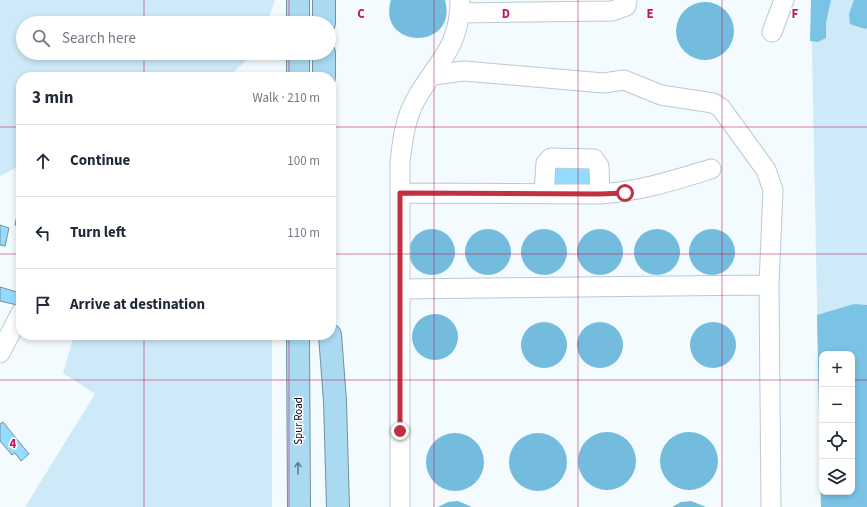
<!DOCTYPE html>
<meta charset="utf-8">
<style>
body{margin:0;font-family:"Source Sans 3",sans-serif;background:#f6f6f7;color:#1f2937}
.controls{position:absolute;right:12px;bottom:12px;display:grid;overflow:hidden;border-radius:8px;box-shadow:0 2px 6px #0003}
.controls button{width:36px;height:36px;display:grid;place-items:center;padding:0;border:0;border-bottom:1px solid #e0e1e3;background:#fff;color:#1f2937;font:20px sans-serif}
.stop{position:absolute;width:12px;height:12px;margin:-9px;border:3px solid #c23142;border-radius:50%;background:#fff}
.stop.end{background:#c23142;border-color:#fff;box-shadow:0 1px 4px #0008}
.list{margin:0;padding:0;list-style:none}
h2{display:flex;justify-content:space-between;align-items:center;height:52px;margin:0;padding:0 16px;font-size:17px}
h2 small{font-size:13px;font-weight:400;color:#747a83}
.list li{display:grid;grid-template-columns:26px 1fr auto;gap:12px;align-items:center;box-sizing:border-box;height:72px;padding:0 16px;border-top:1px solid #e0e1e3}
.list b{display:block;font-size:15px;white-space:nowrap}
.list em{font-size:13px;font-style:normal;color:#747a83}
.icon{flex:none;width:22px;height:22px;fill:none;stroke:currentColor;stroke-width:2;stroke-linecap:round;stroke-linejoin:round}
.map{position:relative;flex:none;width:867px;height:507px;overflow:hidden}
.search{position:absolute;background:#fff;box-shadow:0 2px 6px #0003;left:16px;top:16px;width:320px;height:44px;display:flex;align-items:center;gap:10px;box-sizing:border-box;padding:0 14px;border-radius:22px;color:#747a83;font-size:15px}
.panel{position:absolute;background:#fff;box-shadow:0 2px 6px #0003;left:16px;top:72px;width:320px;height:268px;border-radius:16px}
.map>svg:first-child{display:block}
</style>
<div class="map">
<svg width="867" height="507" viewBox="0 0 867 507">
<rect width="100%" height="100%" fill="#f4fbfe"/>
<path fill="#ceeaf8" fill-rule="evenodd" d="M0,0H275L267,23H23V53H253L229,77H21V165L0,176Z
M811,0H867V507H821ZM822,354H852V492H822Z
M74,335H272V507H25L95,394L63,373Z"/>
<path fill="#7ac3e5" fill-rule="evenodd" d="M811,0H831L826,23V38L818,42L810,41Z
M854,0H867V28L865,29L850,24L849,14Z
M854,304L867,305V507H821L817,315ZM822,354H852V492H822Z"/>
<path fill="#73bcde" d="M391,0H445C459,51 376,50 391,0Z
M676 31a29 29 0 1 1 58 0a29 29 0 1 1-58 0Z
M521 252a23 23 0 1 1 46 0a23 23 0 1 1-46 0Z
M465 252a23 23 0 1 1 46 0a23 23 0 1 1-46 0Z
M634 252a23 23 0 1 1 46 0a23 23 0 1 1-46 0Z
M409 252a23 23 0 1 1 46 0a23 23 0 1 1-46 0Z
M689 252a23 23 0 1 1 46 0a23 23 0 1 1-46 0Z
M577 252a23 23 0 1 1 46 0a23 23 0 1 1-46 0Z
M412 337a23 23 0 1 1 46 0a23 23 0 1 1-46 0Z
M690 345a23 23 0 1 1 46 0a23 23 0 1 1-46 0Z
M577 345a23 23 0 1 1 46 0a23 23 0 1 1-46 0Z
M521 345a23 23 0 1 1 46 0a23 23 0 1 1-46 0Z
M578 461a29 29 0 1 1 58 0a29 29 0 1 1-58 0Z
M660 461a29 29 0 1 1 58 0a29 29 0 1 1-58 0Z
M426 462a29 29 0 1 1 58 0a29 29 0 1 1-58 0Z
M509 462a29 29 0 1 1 58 0a29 29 0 1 1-58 0Z
M458,501L472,507H438L448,502Z
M691,501L706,507H672L681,502Z"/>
<path fill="#93dcff" stroke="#7e8e96" d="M553,160H591V190L553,189Z
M21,197V226L15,225Z
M0,225L9,228L5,246L0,245Z
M0,287L20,293L17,305L0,301Z
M3,422L29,454L21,461L15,453L12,455L0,441V424Z"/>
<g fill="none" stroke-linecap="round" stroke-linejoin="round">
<defs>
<path id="minor" d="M460,13L612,11L626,6L627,0
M772,32L784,0
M433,75L464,71L604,83L624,80L661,95L713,103L721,108L766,170L773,190L769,285L771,507
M400,193L600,194C641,191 672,181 711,169
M544,193L546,163L551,158L594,159L599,166L600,194
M400,289V163C402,142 405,119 415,101C436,62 460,50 460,0
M0,353L21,313
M400,507V289L769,285"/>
<path id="highway" d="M324,0V23
M298,23V0
M324,53V77
M298,77V53
M298,335L299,507
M330,335L335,401L338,507"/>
</defs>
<use href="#minor" stroke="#b9cad2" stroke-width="21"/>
<use href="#highway" stroke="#7192a3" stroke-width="24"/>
<use href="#minor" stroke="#fff" stroke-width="19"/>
<use href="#highway" stroke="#aadaf2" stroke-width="22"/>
</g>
<defs><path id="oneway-shaft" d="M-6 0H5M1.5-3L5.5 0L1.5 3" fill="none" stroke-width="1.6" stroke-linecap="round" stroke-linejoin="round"/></defs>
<use stroke="#617e8c" href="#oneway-shaft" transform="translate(298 468) rotate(-90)"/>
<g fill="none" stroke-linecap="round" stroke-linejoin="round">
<path stroke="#c23142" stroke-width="5" d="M400,431V193L600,194L625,193"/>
</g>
<path fill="none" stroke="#c2185b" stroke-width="1" stroke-opacity="0.55" d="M144,0V23M289,0V23M434,0V507M578,0V507M722,0V507M144,53V77M289,53V77M0,127H21M331,127H867M0,254H21M331,254H867M144,335V507M289,335V507M0,380H822M852,380H867"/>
<g text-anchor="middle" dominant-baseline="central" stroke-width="3" stroke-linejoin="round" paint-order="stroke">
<g font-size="11" fill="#070d10" stroke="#fff">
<text transform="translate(298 421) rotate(-90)">Spur Road</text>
</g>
</g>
<g font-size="13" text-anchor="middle" font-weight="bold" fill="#c2185b" stroke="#fff" stroke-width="3" stroke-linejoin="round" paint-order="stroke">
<text x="361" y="18">C</text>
<text x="506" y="18">D</text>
<text x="650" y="18">E</text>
<text x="795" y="18">F</text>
<text x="13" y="448">4</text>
</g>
</svg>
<div class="controls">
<button>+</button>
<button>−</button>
<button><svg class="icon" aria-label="locate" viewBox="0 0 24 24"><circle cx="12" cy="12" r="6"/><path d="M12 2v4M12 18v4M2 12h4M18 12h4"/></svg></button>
<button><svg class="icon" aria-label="layers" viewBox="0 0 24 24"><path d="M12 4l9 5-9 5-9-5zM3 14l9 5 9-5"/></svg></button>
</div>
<div class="stop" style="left:625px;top:193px"></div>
<div class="stop end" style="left:400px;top:431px"></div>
<div class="search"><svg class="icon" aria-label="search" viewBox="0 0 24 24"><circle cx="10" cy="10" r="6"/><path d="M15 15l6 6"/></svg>Search here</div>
<section class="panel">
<h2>3 min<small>Walk · 210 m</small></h2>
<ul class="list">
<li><svg class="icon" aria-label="ahead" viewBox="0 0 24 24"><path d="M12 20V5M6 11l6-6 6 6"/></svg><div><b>Continue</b></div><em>100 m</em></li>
<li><svg class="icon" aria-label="left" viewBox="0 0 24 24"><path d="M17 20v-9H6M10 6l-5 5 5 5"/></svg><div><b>Turn left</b></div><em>110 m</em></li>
<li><svg class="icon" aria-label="arrive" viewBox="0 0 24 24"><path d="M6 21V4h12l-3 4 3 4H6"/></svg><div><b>Arrive at destination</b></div></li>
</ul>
</section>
</div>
